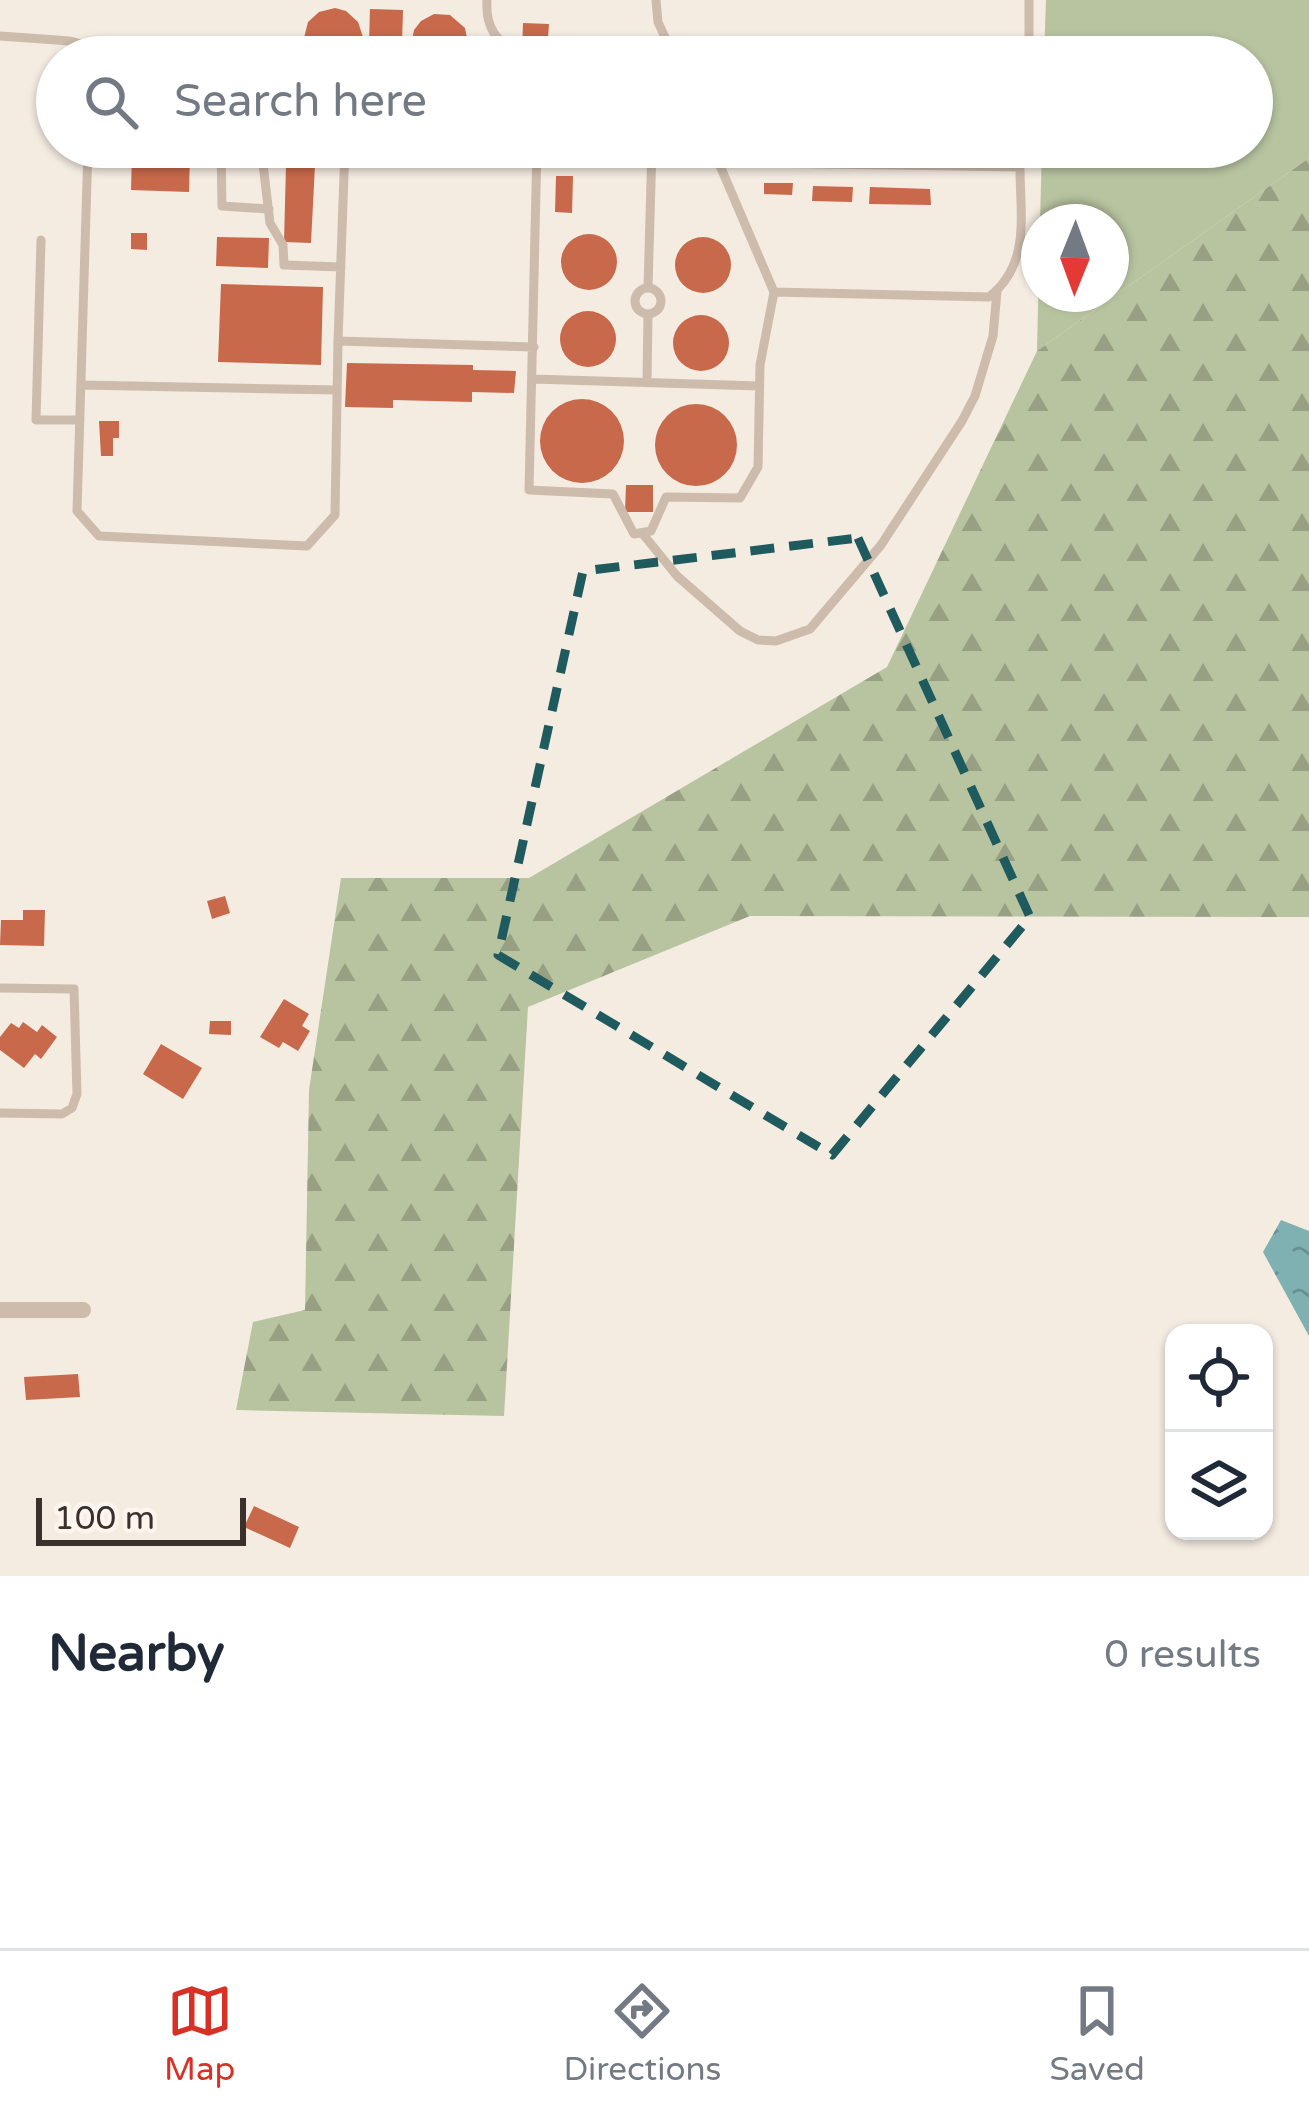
<!DOCTYPE html>
<style>
body{margin:0;font-family:"Varela Round",sans-serif;background:#f6f6f7;color:#1f2937}
.controls{position:absolute;right:36px;bottom:36px;display:grid;overflow:hidden;border-radius:24px;box-shadow:0 3px 9px #0004}
.controls button{width:108px;height:108px;display:grid;place-items:center;padding:0;border:0;border-bottom:3px solid #e0e1e3;background:#fff;color:#1f2937;font:60px sans-serif}
.compass{position:absolute;left:1021px;top:204px;width:108px;height:108px;border-radius:50%;background:#fff;box-shadow:0 3px 9px #0004;rotate:181deg}
.scale{position:absolute;left:36px;bottom:30px;width:210px;box-sizing:border-box;padding-left:12px;border:6px solid #3b302b;border-top:0;font-size:33px;line-height:42px;white-space:nowrap;color:#3b302b;-webkit-text-stroke:9px #fbf5ee;paint-order:stroke}
.list{margin:0;padding:0;list-style:none}
h2{display:flex;justify-content:space-between;align-items:center;height:156px;margin:0;padding:0 48px;font-size:51px}
h2 small{font-size:39px;font-weight:400;color:#747a83}
.icon{flex:none;width:66px;height:66px;fill:none;stroke:currentColor;stroke-width:2;stroke-linecap:round;stroke-linejoin:round}
.map{position:relative;flex:none;width:1309px;height:1576px;overflow:hidden}
.search{position:absolute;background:#fff;box-shadow:0 3px 9px #0004;left:36px;right:36px;top:36px;height:132px;display:flex;align-items:center;gap:30px;box-sizing:border-box;padding:0 42px;border-radius:66px;color:#747a83;font-size:45px}
.sheet{height:372px;background:#fff}
nav{display:flex;justify-content:space-around;align-items:center;box-sizing:border-box;height:168px;border-top:3px solid #e0e1e3;background:#fff;font-size:33px;color:#747a83}
nav a{display:grid;justify-items:center;gap:6px}
nav .on{color:#d93025}
.map>svg:first-child{display:block}
</style>
<div class="map">
<svg width="1309" height="1576" viewBox="0 0 1309 1576">
<defs>
<pattern id="forest-firs" width="22" height="20" patternUnits="userSpaceOnUse" patternTransform="scale(3)"><rect width="22" height="20" fill="#b8c4a0"/><path d="M5 1l3.5 6h-7zM16 11l3.5 6h-7z" fill="#97a083"/></pattern>
<pattern id="water-ripples" width="26" height="14" patternUnits="userSpaceOnUse" patternTransform="scale(3)"><rect width="26" height="14" fill="#7fb0b2"/><path d="M2 4q2-2 4 0t4 0M15 11q2-2 4 0t4 0" fill="none" stroke="#699091"/></pattern>
</defs>
<rect width="100%" height="100%" fill="#f4ebe1"/>
<path fill="#b8c4a0" d="M1046,0H1309V158L1037,351L1039,261V294H1111V222H1040L1042,147H1252V57H1044Z"/>
<path fill="url(#forest-firs)" d="M1309,158V917L750,916L528,1007L504,1416L236,1410L253,1322L305,1310L309,1090L341,878H529L887,667L1037,351Z"/>
<path fill="url(#water-ripples)" d="M1281,1220L1309,1231V1336L1263,1252Z"/>
<path fill="#c8694b" d="M335,8L346,11L358,22L363,37L359,52L356,57H310L303,42L308,22L319,12Z
M370,9L403,10L402,44L369,43Z
M434,14L450,15L465,28L468,43L464,57H415L411,45L414,30L421,21Z
M523,23L549,24L547,51L522,50Z
M562,52L611,53V57H562Z
M974,147H1017V154L974,153Z
M132,151L190,152L189,192L131,190Z
M286,165H315L311,243L284,242Z
M556,176H573L572,213L555,212Z
M764,183H793L792,195L764,194Z
M813,186L853,187L852,202L812,201Z
M870,187L930,189L931,205L869,204Z
M131,233H147V250L131,249Z
M561 262a28 28 0 1 1 56 0a28 28 0 1 1-56 0Z
M675 265a28 28 0 1 1 56 0a28 28 0 1 1-56 0Z
M217,237L269,238L268,268L216,266Z
M221,284L323,287L321,365L218,362Z
M560 339a28 28 0 1 1 56 0a28 28 0 1 1-56 0Z
M673 343a28 28 0 1 1 56 0a28 28 0 1 1-56 0Z
M347,363L473,365V370L516,371L514,393L472,392V402L393,400V408L345,407Z
M540 441a42 42 0 1 1 84 0a42 42 0 1 1-84 0Z
M655 445a41 41 0 1 1 82 0a41 41 0 1 1-82 0Z
M99,421H119V438H113V456H101Z
M626,485H653V512H625Z
M225,896L230,913L212,919L207,901Z
M23,910H45L44,946L0,945L1,920H23Z
M284,999L309,1014L302,1026L310,1031L298,1051L283,1042L279,1048L260,1037Z
M210,1021H231V1035L209,1034Z
M23,1022L37,1032L42,1025L57,1037L41,1059L35,1054L24,1068L0,1050V1037L11,1023L19,1028Z
M161,1044L202,1068L183,1099L143,1074Z
M78,1374L80,1397L26,1400L24,1377Z
M254,1506L299,1527L290,1548L244,1527Z"/>
<g fill="none" stroke-linecap="round" stroke-linejoin="round">
<path stroke="#cdbbac" stroke-width="9" d="M487,0C485,29 497,40 519,57
M656,0L658,22L674,57
M0,36L70,41L130,57
M1029,57V0
M88,147L77,511L99,536L307,546L335,515L338,341
M221,147L222,206L269,209
M261,147L270,223L283,245L284,265L341,267
M345,147L338,341L534,347
M537,147L529,490L613,494L634,534L651,531L666,497L740,498L758,467L760,365L774,292
M712,147L774,292L989,297C1031,264 1020,216 1020,167L761,163L734,147
M1020,167L1027,147
M41,240L36,420H80
M648,288L652,147
M635 301a13 13 0 1 1 26 0a13 13 0 1 1-26 0Z
M533,379L759,386
M647,382L648,314
M81,385L337,390
M642,533L677,576L740,631L758,640L776,641L810,629L881,545L962,421L975,396L993,336L997,291
M0,988L74,989L77,1094L72,1108L62,1114L0,1113"/>
<path stroke="#cdbbac" stroke-width="16" d="M0,1310H83"/>
</g>
<path fill="none" stroke="#1f5a5e" stroke-width="9" stroke-dasharray="24 15" stroke-linejoin="round" d="M858,538L1030,917L832,1155L498,955L583,571Z"/>
</svg>
<div class="controls">
<button><svg class="icon" aria-label="locate" viewBox="0 0 24 24"><circle cx="12" cy="12" r="6"/><path d="M12 2v4M12 18v4M2 12h4M18 12h4"/></svg></button>
<button><svg class="icon" aria-label="layers" viewBox="0 0 24 24"><path d="M12 4l9 5-9 5-9-5zM3 14l9 5 9-5"/></svg></button>
</div>
<svg class="compass" viewBox="-18 -18 36 36"><path d="M0-13l5 13h-10z" fill="#e53935"/><path d="M0 13l5-13h-10z" fill="#747a83"/></svg>
<div class="scale">100 m</div>
<div class="search"><svg class="icon" aria-label="search" viewBox="0 0 24 24"><circle cx="10" cy="10" r="6"/><path d="M15 15l6 6"/></svg>Search here</div>
</div>
<section class="sheet">
<h2>Nearby<small>0 results</small></h2>
<ul class="list">
</ul>
</section>
<nav>
<a class="on"><svg class="icon" aria-label="map" viewBox="0 0 24 24"><path d="M3 6l6-2 6 2 6-2v14l-6 2-6-2-6 2zM9 4v14M15 6v14"/></svg>Map</a>
<a><svg class="icon" aria-label="directions" viewBox="0 0 24 24"><path d="M12 3l9 9-9 9-9-9zM9 14v-3h6M13 9l2 2-2 2"/></svg>Directions</a>
<a><svg class="icon" aria-label="saved" viewBox="0 0 24 24"><path d="M7 4h10v16l-5-4-5 4z"/></svg>Saved</a>
</nav>
